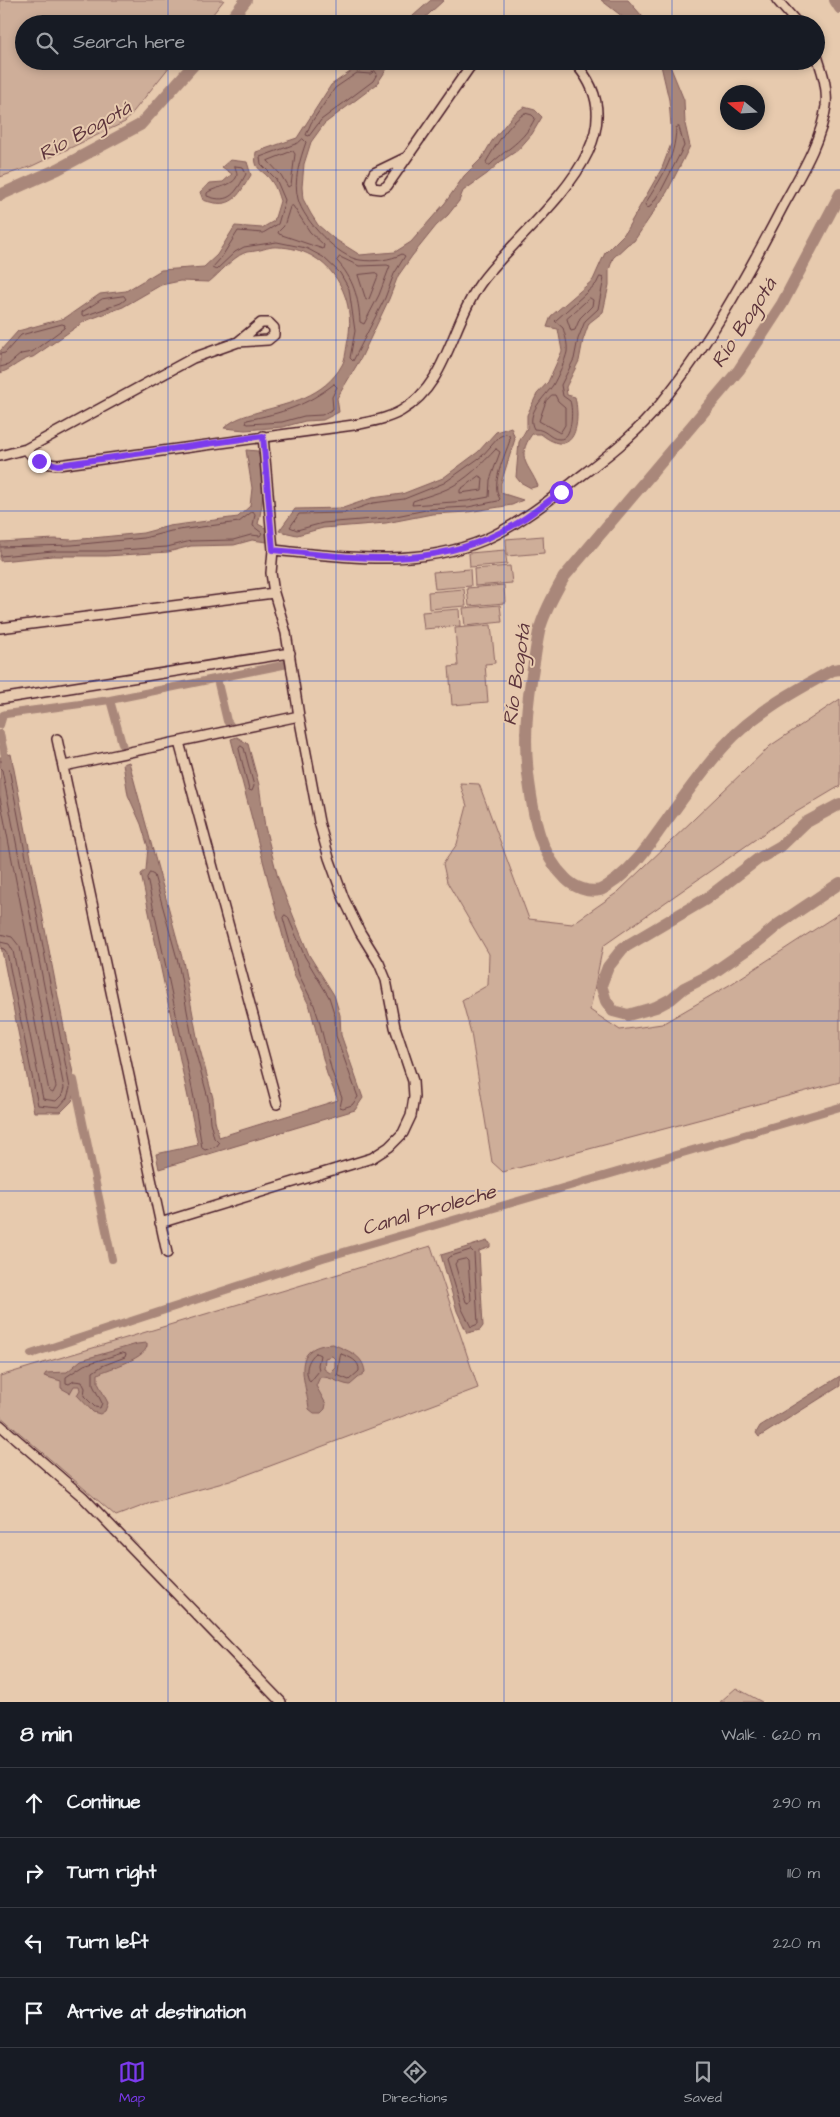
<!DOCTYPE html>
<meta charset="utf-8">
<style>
body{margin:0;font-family:"Architects Daughter",sans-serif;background:#242831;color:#f1f3f6}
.compass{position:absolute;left:720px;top:85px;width:45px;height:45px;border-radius:50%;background:#171b24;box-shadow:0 2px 8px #0003;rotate:288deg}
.stop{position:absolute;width:15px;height:15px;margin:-11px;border:4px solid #7c3aed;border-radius:50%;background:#fff}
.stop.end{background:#7c3aed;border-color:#fff;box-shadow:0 1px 5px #0008}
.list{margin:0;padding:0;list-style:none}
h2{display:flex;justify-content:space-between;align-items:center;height:65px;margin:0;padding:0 20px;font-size:21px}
h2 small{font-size:16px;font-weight:400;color:#9ea1a6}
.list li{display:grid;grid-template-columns:32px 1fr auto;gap:15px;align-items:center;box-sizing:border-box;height:70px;padding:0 20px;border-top:1px solid #363941}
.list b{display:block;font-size:19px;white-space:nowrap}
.list em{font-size:16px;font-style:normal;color:#9ea1a6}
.icon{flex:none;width:28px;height:28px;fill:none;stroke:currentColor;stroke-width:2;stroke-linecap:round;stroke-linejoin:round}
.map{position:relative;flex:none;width:840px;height:1702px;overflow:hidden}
.search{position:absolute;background:#171b24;box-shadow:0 2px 8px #0003;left:15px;right:15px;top:15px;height:55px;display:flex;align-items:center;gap:12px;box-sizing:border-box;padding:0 18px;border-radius:28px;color:#9ea1a6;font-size:19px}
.sheet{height:345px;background:#171b24}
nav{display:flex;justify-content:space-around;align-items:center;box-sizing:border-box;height:70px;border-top:1px solid #363941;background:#171b24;font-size:14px;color:#9ea1a6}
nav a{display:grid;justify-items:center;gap:2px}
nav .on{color:#7c3aed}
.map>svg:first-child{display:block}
</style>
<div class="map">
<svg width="840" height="1702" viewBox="0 0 840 1702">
<rect width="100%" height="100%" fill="#e7caae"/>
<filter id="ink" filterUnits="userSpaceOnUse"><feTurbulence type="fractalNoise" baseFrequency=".02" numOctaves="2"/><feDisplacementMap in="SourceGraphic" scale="10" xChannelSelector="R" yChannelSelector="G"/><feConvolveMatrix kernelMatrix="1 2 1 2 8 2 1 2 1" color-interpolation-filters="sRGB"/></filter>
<g filter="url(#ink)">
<path fill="#ceae99" stroke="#8c6662" d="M0,0H224L205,24H24V61H174L125,122L32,166L0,177Z
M543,536L544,553L507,556L506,539Z
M505,550L507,564L470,567L469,553Z
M510,566L512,583L475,586L474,569Z
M470,569L471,586L435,589L433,572Z
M504,585L505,603L469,606L467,588Z
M464,589L466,606L429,609L428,592Z
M500,605L502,622L465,626L463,608Z
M459,609L460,626L424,629L422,612Z
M491,625L495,663L485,664L488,702L452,705L449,667L458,666L455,628Z
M840,699V786L783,820L603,946L590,1010L620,1030L662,1024L731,984L840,913V1082L503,1172L492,1162L471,1033L462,1000L488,985L489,954L447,882L443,864L457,844L467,806L460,783L479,784L529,919L572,924L618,892L770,746Z
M431,1246L478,1388L230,1481L153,1502L116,1516L0,1416V1376Z
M736,1688L762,1702H720Z"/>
<path fill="#a9877a" stroke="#835d5a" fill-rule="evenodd" d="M431,0H444L418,24H404Z
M601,0H628L649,24H632Z
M376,61H392L377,84L324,124L311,142L304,164L302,187L303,199L311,214L318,225L333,238L360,255L395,252L411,242L445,203L464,176L482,158L492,141L514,114L524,107L535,110L542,117L532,134L518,150L500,162L487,174L463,191L459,201L448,215L436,226L412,256L398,276L389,299L361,358L337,398L339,412L323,420L305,421L283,427L245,430L224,428C235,418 245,416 258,412C290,403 324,397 342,365C346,358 346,348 348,340C357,293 327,248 278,247C270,246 263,250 255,251C252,252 248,251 244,253C232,258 220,273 209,282L180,281L161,285L123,307L85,321L33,357C20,359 13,369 0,373V351L18,331L65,318L100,294L126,291L161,270L204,267L217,255L235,226L262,228L274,221L280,201C278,195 276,187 272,182C263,168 253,172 256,152L297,138L331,85L356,68L369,69Z
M660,61H668L684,100L685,124L690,146L667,192L634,241L628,244L613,258L609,270V285L603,312L589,323L583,340L579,361L566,387L567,395L575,397C581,423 575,461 541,434H532C515,459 529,464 538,486L531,488L520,482L516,477L519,442L527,428V415L537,394L548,382L562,351L558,329L547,327L551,316L593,280L605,253L624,234L662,168L671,144V126L669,100Z
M230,160L247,162L251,175C237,197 233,210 203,200L200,192L210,183L223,182L232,174L222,167Z
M511,427L515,439L501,483V493L523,500L512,505L468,512L432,514L386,523L323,528L297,535L279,531L295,509L343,508L372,498L402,494L443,478L478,452L496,432Z
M246,450L258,451C264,476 265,499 258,524L267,529V542L252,540L234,545L191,546L168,552L106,556H53L0,561V542L55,539L72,540L143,533L169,526L238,517L250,506L252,488Z
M237,737L248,744L259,785L265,827L278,878L309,955L334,995L340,1015L341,1035L363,1098L355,1110L159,1169L156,1154L198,1145L141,874L146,870L148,847L141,824L128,795L123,764L129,762L183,961L198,1042L213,1098L215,1121L219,1137L338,1100L327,1074L310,1007L295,977L287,952L231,739Z
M11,754L76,1089L72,1101L61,1112H34L0,941V757Z
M487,1241L490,1243V1247L479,1251L483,1326L480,1330L467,1333L457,1311L441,1255Z
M147,1343C150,1358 109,1368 98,1374V1383L108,1403L105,1411L100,1414L93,1412L77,1395L80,1390L79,1386H74L70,1393L61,1388V1381L44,1376L46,1373L67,1372L81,1360L137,1344Z
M333,1344C347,1351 363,1354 365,1372L350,1385C339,1384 331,1376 320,1377L316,1386L326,1404L325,1409L321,1413H314L309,1409C306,1381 288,1346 333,1344ZM332,1356L335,1359V1368L330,1373L324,1369L325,1358Z
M840,1376V1386L759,1437L756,1433L760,1426Z"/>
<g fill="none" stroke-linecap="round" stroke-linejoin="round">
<path stroke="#70494b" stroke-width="1" d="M375,71L377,74L373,81L321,120L309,136L306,135L311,123L335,88L357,73L370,74Z
M525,113L532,115L535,118C524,142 507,148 490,165H487L486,162C496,145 508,124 525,113Z
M679,127L684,146L662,189L650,207L647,208L645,204C661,178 675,160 676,128Z
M303,139L306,142C300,160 293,180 298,199C303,220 339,258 360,260C373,262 391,260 402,254L405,256L394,274L385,298L353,361L350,358L355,331L349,289L340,273L323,257L306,248L277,242L244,247L235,252L216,270L212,268L221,258L238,231L263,233L278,224L285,200L276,179L261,164L260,157L298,143Z
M293,151L295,154L291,185L288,187L281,175L268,161Z
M235,166L243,167L246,174C236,192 230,205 207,196V193C213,187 237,186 237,174C237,171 235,169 235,166Z
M293,206L310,232L324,245L323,249L279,234L278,232L284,226L290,207Z
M340,257L359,266L387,265L390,266L379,295L364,324L360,322C359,298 353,278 337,261Z
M376,273L378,276L369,299L366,300L358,275Z
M600,277L604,278L598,309L585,321L578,339L574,359L561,385L563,396L570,401C573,409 573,440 559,439C549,439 547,429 534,429C525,413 545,397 553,385C558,376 565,361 567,352C568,344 565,335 563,328L555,321L596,284Z
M124,296L126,299L121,303L84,316L82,315V312L102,299Z
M590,298L593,300L592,306L580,318L575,330L571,331L567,319Z
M0,354L5,353L21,335L62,324L65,325L64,328L32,352L21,354L8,365L0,367
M334,384L337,387L332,397L333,409L322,415L304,416L282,422L248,424L246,423L247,420C282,413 306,406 334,384Z
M552,395H555L558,401L565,407V425L560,433L539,421L546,401Z
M506,434L509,435L510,440C505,456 490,484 500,499L498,501L468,507L431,509L386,518L323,523L297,530L290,527L299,514L344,513L373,503L404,499L444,483L482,456L499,437Z
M496,449L500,452L490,480L489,497L467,501L412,505L413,501C424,497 436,494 447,489C466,480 482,464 496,449Z
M479,476L483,478L482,490L460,493V490Z
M0,547L72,545L144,538L171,531L239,522L253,511L255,514L253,526L262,533L260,536L251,535L233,540L191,541L167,547L106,551H53L0,556
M241,746L244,748L254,786L252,791L249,790L239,749Z
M0,761H6L8,763L70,1088L67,1098L59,1107L38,1105L7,953L4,949L0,948
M0,768L2,770L64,1088L62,1095L56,1101L43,1099L13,951L9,944L0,942
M0,798L56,1087L53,1093L49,1091L20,947L12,937L0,934
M150,873L154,875L178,962L193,1043L208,1098L210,1122L214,1138L219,1143L217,1146L205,1150L202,1148L194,1098L147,878Z
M285,915L288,917L305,957L329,997L335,1016L336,1036L358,1097L352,1105L343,1108L340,1107L342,1098L332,1072L319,1020L314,1005L299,975L283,918Z
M471,1250L474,1253L478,1324L471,1327L462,1309L447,1259L449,1257Z
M466,1259L468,1261L471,1300L469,1303L466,1302L455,1264L457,1261Z
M123,1353L126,1354L125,1357L102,1366L93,1372V1385L102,1403L100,1408L95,1407L84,1396L85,1388L82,1382L74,1381L69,1384L66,1383V1377L84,1365Z
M316,1353L320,1355L318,1365L319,1371L310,1382C304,1372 307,1360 316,1353Z
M341,1354C350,1357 360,1361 359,1371L349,1380L337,1375C339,1370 339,1357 341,1354Z"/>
<path stroke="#a9877a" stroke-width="8" d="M217,679L227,721L230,725
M110,700L124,751
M0,725L3,715L6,714L110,700L288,664
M0,734L7,766
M74,1080L112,1259
M31,1354L323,1258L840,1107"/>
<path stroke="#a9877a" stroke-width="12" d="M835,0L840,8
M227,24L246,0
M840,194L782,304L739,370L564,577C555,593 545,610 540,628C537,639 536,651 534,662C527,702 523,741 529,782C534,818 539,853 566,879C574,887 588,893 600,890C606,888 611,883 616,880C639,862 650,843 667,820C686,794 704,768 725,745C755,712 795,691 833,670L840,669
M0,195L58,169L140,125L197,61
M840,804L805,823L781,846L758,859L706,899L623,948L608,967L601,985L606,1001L613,1011L628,1015L656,1007L671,999L684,988L710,975L756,943L779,924L840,883"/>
<defs>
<path id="minor" d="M777,0L798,24
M405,158L374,173L370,181L373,188L381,189L387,186L469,68L475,61
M26,449C34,460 44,464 58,465L354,425C370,422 387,419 401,411C447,385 451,325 480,284C522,224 650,141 573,61
M0,456L26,449L193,358L238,342L268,340L274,335V328L269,323H261L238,342
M273,550C343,557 417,568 484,540C516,526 544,504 572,483C599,462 628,441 651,415C704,354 746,277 783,206C800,175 821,142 826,106C828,87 822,71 816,53
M0,628L274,593
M0,699L290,653
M57,739L167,1253
M179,742L277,1104
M64,766L299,716
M160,1223L372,1158L389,1147L403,1133L411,1116L414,1097L413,1081L395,1027L386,980L379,963L360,932L344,899L329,858L319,822L299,716L286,633L274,593L271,573L273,550L263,436
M0,1425L83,1497L281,1702"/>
</defs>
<use href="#minor" stroke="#4a1f2b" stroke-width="12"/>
<use href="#minor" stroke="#e7caae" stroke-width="9"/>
</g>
</g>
<g fill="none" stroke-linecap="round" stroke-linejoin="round" filter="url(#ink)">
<path stroke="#7c3aed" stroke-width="6" d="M39,461L58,465L263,436L273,550C359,558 435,571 514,525C530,516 545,503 561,492"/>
</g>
<path fill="none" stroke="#1d4ed8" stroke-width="1" stroke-opacity="0.55" d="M168,0V24M336,0V24M504,0V24M672,0V24M168,61V1702M336,61V1702M504,61V1702M672,61V1702M0,170H840M0,340H840M0,511H840M0,681H840M0,851H840M0,1021H840M0,1191H840M0,1362H840M0,1532H840"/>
<g text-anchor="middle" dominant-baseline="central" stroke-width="4" stroke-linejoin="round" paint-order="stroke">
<g font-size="20" font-style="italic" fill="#5d343b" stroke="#e7caae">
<text transform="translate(85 131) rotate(-29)">Río Bogotá</text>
<text transform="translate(744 323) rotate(-57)">Río Bogotá</text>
<text transform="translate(517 675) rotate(-82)">Río Bogotá</text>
<text transform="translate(429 1210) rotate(-16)">Canal Proleche</text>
</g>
</g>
</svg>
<svg class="compass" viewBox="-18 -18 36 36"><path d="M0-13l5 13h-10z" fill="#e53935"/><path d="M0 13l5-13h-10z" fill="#9ea1a6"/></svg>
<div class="stop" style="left:561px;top:492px"></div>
<div class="stop end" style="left:39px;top:461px"></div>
<div class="search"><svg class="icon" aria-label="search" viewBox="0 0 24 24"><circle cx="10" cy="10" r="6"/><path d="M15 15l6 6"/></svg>Search here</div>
</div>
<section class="sheet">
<h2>8 min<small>Walk · 620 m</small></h2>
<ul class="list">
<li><svg class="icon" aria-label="ahead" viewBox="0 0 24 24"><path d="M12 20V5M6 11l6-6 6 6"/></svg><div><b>Continue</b></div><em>290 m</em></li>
<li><svg class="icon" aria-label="right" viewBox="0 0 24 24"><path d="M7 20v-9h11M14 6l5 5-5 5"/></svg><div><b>Turn right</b></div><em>110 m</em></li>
<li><svg class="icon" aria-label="left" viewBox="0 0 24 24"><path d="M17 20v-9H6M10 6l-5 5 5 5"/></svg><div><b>Turn left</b></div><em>220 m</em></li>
<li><svg class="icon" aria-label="arrive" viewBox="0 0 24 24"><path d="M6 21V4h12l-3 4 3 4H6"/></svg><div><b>Arrive at destination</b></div></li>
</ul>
</section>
<nav>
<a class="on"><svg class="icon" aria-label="map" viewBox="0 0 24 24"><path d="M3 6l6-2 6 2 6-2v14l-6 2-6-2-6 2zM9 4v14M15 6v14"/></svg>Map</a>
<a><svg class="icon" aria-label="directions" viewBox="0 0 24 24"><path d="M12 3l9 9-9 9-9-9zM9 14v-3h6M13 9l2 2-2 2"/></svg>Directions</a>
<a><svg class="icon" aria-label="saved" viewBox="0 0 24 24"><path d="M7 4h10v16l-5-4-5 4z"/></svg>Saved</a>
</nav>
